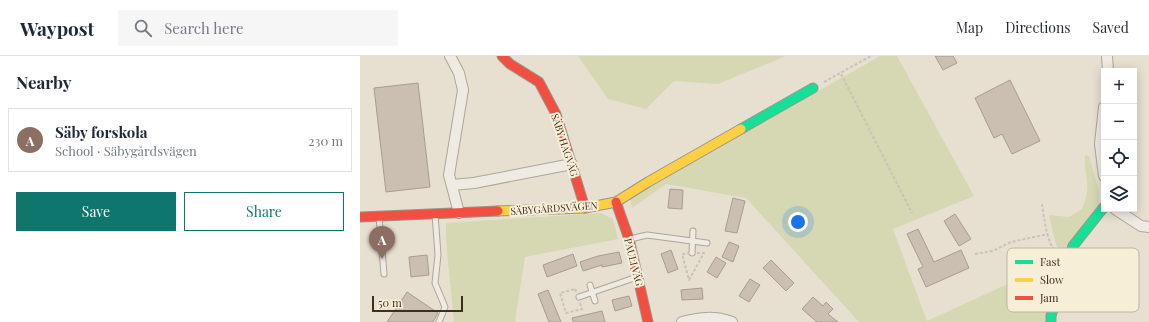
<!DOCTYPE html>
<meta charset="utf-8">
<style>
body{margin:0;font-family:"Playfair Display",serif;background:#f6f6f7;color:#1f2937}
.controls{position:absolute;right:12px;top:12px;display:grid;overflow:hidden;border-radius:0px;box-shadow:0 2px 10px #0003}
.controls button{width:36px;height:36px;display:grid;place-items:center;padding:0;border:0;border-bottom:1px solid #e0e1e3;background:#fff;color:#1f2937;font:20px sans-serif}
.scale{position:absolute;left:12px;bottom:10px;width:91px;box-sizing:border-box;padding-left:4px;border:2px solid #3d2e20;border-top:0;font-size:11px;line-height:14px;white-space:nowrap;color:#3d2e20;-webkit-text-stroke:3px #f7eed8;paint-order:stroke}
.you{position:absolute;left:438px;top:166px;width:14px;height:14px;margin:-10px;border:3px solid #fff;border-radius:50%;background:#1a73e8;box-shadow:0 0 0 6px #1a73e833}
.badge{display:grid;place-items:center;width:26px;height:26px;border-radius:50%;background:#0f766e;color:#fff;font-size:13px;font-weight:700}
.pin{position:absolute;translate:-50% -33px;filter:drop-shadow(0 1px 2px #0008)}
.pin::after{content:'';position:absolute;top:21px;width:14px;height:12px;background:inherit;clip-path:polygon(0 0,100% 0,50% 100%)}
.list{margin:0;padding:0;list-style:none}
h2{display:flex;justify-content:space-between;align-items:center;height:52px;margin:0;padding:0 16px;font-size:17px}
h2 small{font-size:13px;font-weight:400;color:#747a83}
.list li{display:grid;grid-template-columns:26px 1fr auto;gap:12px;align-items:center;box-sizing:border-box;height:64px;margin:0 8px 8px;padding:0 8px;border:1px solid #e0e1e3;border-radius:0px}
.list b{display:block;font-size:15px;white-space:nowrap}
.list p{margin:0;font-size:13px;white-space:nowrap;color:#747a83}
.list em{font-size:13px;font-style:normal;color:#747a83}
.actions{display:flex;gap:8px;padding:12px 16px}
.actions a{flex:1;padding:9px 0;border:1px solid #0f766e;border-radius:0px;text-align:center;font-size:14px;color:#0f766e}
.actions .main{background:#0f766e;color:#fff}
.icon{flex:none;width:22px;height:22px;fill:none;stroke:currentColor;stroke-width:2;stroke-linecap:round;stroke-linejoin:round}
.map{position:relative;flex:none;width:789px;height:266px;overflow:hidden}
header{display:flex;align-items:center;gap:24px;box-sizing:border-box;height:56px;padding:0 20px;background:#fff;border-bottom:1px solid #e0e1e3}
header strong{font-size:19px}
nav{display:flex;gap:22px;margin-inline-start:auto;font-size:14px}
.search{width:280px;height:36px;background:#f6f6f7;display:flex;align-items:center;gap:10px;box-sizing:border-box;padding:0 14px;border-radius:0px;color:#747a83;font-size:15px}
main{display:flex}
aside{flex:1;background:#fff}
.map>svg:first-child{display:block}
</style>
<header>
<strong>Waypost</strong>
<div class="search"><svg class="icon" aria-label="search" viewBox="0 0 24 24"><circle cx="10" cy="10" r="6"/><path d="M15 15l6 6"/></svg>Search here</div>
<nav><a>Map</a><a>Directions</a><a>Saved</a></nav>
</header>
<main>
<aside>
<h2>Nearby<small></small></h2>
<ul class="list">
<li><span class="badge" style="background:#8d6e63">A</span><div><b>Säby forskola</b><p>School · Säbygårdsvägen</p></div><em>230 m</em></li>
</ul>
<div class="actions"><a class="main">Save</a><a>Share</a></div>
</aside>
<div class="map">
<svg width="789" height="266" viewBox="0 0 789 266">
<rect width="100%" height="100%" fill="#e7e0d1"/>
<path fill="#d6d7b3" d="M218,0H426L358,28L314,25L286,53L248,43Z
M520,0H537L614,140L533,173L567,265L661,222L670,238L701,208L687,266H499L386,142L306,128L272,152L270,142Z
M725,99L729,100L739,135V149L702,196L696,189L689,159L709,161L722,153C726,144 728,135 727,125C726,116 724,108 725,99Z
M241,157L253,163L258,183L165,201L155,265L156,266H94L86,185V167Z"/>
<path fill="#cbbfb2" stroke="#a89c90" d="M575,0H593L597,7L583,14Z
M650,24L680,85L652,98L642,78L634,82L615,42Z
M58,27L70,131L26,136L14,32Z
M310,133L323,134L322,153L308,152Z
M373,142L385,145L377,177L365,175Z
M595,158L611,183L599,190L584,165Z
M558,173L574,206L601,194L609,212L566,231L558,213L563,211L547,178Z
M369,186L379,190L373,206L362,201Z
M311,194L318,213L308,217L301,198Z
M259,196L262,207L242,211V209L223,215L220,206L238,200Z
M213,198L217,210L187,221L183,209Z
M67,199L69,219L51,221L49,201Z
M356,201L366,207L357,222L347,216Z
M411,204L434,227L426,235L403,212Z
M390,223L400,229L389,246L379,240Z
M342,232L343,243L322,244L321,234Z
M188,234L201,266H189L178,238Z
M47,236L78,257L73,266H27Z
M269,240L272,250L255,255L252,244Z
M453,241L463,250L466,246L473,253L468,258L478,266H457L442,253Z
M242,255L245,266H213L212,262Z"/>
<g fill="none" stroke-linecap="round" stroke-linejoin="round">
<defs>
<path id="lane" d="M75,158L78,199L75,227L85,251L79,266
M19,161L24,218
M270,183L287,179L347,187
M332,197L333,175
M230,229L235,245
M219,241L277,221"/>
<path id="street" d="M90,0L99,17L103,34L89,119L99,157
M747,0L748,15
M744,51L740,88L744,120
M92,129L114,127L212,108
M755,153L781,170L789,171
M322,266C340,261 355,260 372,266"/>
<path id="fast" d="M381,73L453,32
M691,266V260L713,190L744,151"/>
<path id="slow" d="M138,155L225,152L256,146L288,126L381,73"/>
<path id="jam" d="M142,0L150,8L179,26L196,58L225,152
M256,146L269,183L288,266
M0,161L138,155"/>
</defs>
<use href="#lane" stroke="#ada599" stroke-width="7"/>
<use href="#street" stroke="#ada599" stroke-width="12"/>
<use href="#fast" stroke="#9c958a" stroke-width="11"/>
<use href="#slow" stroke="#9c958a" stroke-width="11"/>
<use href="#jam" stroke="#9c958a" stroke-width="11"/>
<path stroke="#c8c2b9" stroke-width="2" stroke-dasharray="3 2" stroke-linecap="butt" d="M481,18L552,157
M464,26L511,0
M682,148C684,161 687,189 697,197
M332,197H344L329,224L322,198Z
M615,198L633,195L651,186L688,178
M215,233L222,253L206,257L200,237Z"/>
<use href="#lane" stroke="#efebe3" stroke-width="5"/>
<use href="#street" stroke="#efebe3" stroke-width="10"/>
<use href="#fast" stroke="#16e098" stroke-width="9"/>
<use href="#slow" stroke="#ffcf43" stroke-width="9"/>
<use href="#jam" stroke="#f24e42" stroke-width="9"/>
</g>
<g text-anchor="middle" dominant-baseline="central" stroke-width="4" stroke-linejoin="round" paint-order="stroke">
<g font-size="10" fill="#3d2e20" stroke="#f7eed8">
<text transform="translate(205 89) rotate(72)">SÄBY HAGVÄG</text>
<text transform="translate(194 152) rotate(-4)">SÄBYGÅRDSVÄGEN</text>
<text transform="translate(274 206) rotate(76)">PAULI VÄG</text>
</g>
</g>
<rect x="647" y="192" width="132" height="64" rx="6" fill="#f7eed8" stroke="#bfb4a1" stroke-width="1"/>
<rect x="655" y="204" width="18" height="4" fill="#16e098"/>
<rect x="655" y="222" width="18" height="4" fill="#ffcf43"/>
<rect x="655" y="240" width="18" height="4" fill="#f24e42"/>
<g font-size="11" fill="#3d2e20">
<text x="680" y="210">Fast</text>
<text x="680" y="228">Slow</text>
<text x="680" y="246">Jam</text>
</g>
</svg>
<div class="controls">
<button>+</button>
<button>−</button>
<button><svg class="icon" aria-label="locate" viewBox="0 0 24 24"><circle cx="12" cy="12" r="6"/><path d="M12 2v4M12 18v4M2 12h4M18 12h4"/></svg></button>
<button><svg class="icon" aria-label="layers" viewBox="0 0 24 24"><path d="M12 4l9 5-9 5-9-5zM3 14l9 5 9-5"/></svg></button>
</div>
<div class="scale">50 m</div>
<div class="you"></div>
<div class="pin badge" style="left:22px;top:203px;background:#8d6e63">A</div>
</div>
</main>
